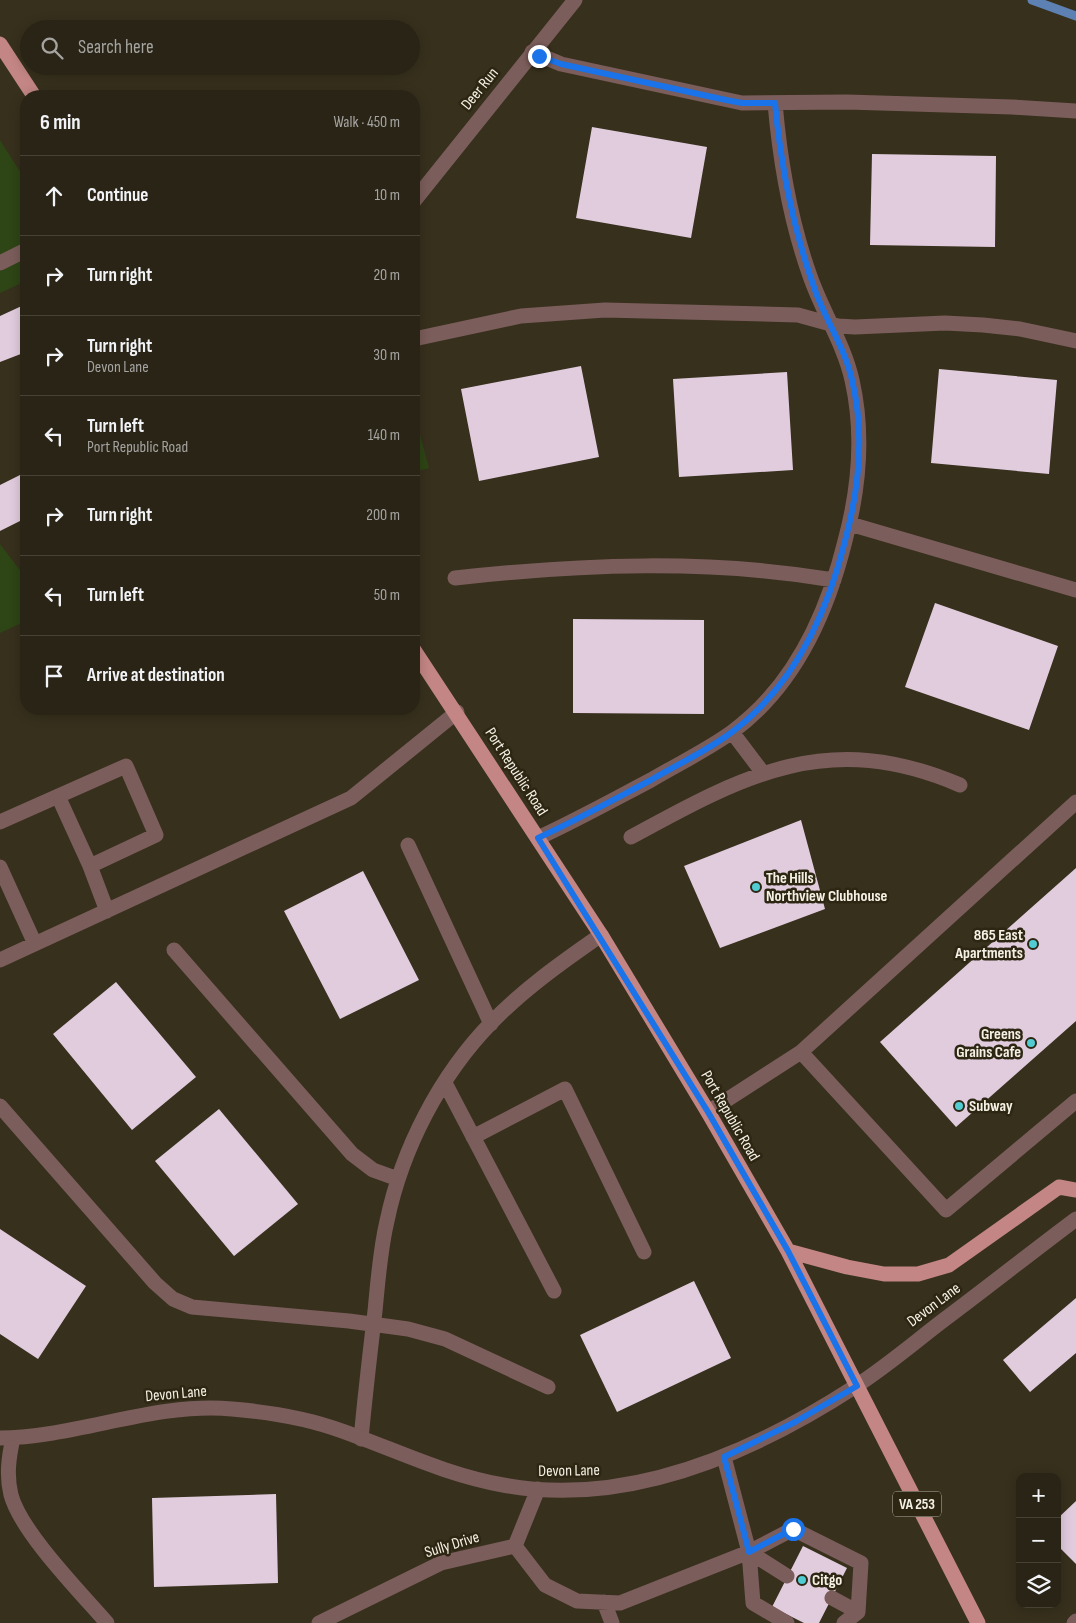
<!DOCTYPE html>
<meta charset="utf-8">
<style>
body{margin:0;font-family:"Sofia Sans Condensed",sans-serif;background:#312c1f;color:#f1f3f6}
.controls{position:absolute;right:15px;bottom:15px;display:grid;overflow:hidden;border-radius:10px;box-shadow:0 2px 12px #0003}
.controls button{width:45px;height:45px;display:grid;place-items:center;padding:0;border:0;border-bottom:1px solid #454135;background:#292416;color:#f1f3f6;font:25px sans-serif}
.stop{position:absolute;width:15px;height:15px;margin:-11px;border:4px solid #1a73e8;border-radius:50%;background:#fff}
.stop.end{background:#1a73e8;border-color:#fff;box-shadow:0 1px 5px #0008}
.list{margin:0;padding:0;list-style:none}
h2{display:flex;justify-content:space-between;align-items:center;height:65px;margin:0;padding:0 20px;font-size:21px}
h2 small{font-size:16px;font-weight:400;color:#a5a4a1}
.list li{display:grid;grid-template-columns:32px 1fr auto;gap:15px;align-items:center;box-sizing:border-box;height:80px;padding:0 20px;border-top:1px solid #454135}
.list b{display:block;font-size:19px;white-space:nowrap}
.list p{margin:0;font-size:16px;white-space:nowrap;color:#a5a4a1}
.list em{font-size:16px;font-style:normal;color:#a5a4a1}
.icon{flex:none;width:28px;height:28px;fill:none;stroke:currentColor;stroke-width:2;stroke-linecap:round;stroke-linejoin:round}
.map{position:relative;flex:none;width:1076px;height:1623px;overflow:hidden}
.search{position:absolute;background:#292416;box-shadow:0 2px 12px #0003;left:20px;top:20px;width:400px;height:55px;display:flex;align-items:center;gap:12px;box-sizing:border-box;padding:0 18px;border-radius:28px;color:#a5a4a1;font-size:19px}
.panel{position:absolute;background:#292416;box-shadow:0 2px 12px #0003;left:20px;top:90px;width:400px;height:625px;border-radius:20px}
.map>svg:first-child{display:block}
</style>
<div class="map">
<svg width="1076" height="1623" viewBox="0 0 1076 1623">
<rect width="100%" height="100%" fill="#37301d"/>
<path fill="#2e4515" d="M0,140L26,181V281L0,293Z
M414,413L429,468L414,472Z
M0,544L26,578V621L0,633Z"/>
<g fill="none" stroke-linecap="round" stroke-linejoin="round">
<path stroke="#5e81b4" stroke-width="9" d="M1032,0L1076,16"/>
</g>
<path fill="#e1ccde" d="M592,127L707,147L691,238L576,218Z
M872,154L996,156L995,247L870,245Z
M26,304V352L0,362V316Z
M581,366L599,457L479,481L461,389Z
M939,369L1057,380L1049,474L931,463Z
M787,372L793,470L679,477L673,379Z
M22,474L26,483V518L0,531V485Z
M935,603L1058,646L1029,730L905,687Z
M573,619L704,620V714L573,713Z
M801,820L825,909L720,948L684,866Z
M1076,868V1021L956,1127L880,1042Z
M363,871L419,980L340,1019L284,911Z
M116,982L196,1077L132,1130L53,1034Z
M219,1109L298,1204L234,1256L155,1161Z
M0,1229L86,1286L38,1359L0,1334Z
M694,1281L731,1358L617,1412L580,1335Z
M1076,1298V1353L1030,1392L1003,1360Z
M276,1494L278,1583L154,1587L152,1498Z
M1076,1501V1564L1057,1545V1519Z
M803,1546L847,1568L819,1623H804L772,1607Z"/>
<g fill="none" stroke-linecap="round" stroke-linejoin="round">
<path stroke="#7b5d5b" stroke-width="15" d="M532,52L561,64L742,103L847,102L1012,107L1076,111
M414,339L521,316L605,310L798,315L838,326L855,327L945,323L983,325L1020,329L1076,341
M850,524L1076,590
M455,578C581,564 709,559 834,580
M732,732L763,773
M0,822L126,766L156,835L90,866L58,796
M631,837C746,774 829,729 960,785
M538,838C577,820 613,800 651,780C678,764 707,750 732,732C795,686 827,614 845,541C859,489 864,433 852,380C844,344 822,311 810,276C790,220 780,161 775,103
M408,845L491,1024
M90,866L107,911
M0,867L35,944
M174,950L352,1154L373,1170L398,1179
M0,960L351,798L457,712
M801,1052L1076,802
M445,1083L554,1291
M0,1106L155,1283L173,1299L192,1307L349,1321L408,1329L445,1339L548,1387
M708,1112L801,1052L946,1210L1076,1101
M473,1137L565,1089L644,1252
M13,1438C9,1456 6,1475 11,1495C21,1532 80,1592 107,1623
M361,1439C365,1396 370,1353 375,1311C378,1281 380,1250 387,1221C402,1149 440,1075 492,1022C524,989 562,962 601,935
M724,1457L749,1552L753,1603L787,1623
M515,1546L545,1585L577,1601L620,1603L749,1552L793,1529L861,1563L858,1612L844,1623
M749,1552L787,1576
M832,1598L858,1612
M604,1602L612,1623
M1074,1623L1076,1621"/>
<path stroke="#7b5d5b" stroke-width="15" d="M414,201L575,0
M0,263L26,250
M0,1438C79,1437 153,1402 232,1409C269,1412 307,1418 342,1431C396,1450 446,1475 503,1485C628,1508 753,1453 856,1386C887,1366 916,1341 945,1319C989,1286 1032,1252 1076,1219
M319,1623L441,1563L515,1546L538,1489"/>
<path stroke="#c38684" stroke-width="15" d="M0,44L34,96
M414,650L601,935L708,1112L788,1251L978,1623
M788,1251L847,1267L884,1274H918L949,1265L1059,1187L1076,1190"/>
</g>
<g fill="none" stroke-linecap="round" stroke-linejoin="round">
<path stroke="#1a73e8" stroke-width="6" d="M539,56L561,64L726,100L742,103H775C781,168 794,232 816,293C827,322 845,349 852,380C865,433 859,489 845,541C827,614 795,685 732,732C707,751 678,764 651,780C613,800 577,820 538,838L708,1112L788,1251L857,1386L795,1422L724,1457L749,1552L793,1529"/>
</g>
<g fill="#51ccd3" stroke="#2d2613" stroke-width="2">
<circle cx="756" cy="887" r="5"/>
<circle cx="1033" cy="944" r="5"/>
<circle cx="1031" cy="1043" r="5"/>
<circle cx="959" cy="1106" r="5"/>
<circle cx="802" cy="1580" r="5"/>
</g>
<g text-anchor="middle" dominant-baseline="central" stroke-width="5" stroke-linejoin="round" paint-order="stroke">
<rect fill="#2d2613" stroke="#b9b4a6" stroke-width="1" x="893" y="1491.5" width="48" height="25" rx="4"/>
<g font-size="15" font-weight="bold" fill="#f5f1e5">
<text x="917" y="1504">VA 253</text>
</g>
<g font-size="16" fill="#f5f1e5" stroke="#2d2613">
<text transform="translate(480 89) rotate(-51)">Deer Run</text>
<text transform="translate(516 772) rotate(57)">Port Republic Road</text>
<text transform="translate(730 1116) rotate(60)">Port Republic Road</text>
<text transform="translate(934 1305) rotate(-37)">Devon Lane</text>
<text transform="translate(176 1394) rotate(-5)">Devon Lane</text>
<text transform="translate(569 1471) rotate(-1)">Devon Lane</text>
<text transform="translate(452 1545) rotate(-17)">Sully Drive</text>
</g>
<g font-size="16" font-weight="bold" fill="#f5f1e5" stroke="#2d2613" text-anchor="start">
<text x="766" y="878">The Hills<tspan x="766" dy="18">Northview Clubhouse</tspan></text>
<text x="1023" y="935" text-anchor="end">865 East<tspan x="1023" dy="18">Apartments</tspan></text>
<text x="1021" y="1034" text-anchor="end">Greens<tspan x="1021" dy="18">Grains Cafe</tspan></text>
<text x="969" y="1106">Subway</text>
<text x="812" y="1580">Citgo</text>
</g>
</g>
</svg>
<div class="controls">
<button>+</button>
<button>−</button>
<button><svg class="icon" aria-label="layers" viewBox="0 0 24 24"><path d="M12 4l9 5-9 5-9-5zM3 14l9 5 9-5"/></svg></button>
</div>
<div class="stop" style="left:793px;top:1529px"></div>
<div class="stop end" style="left:539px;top:56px"></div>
<div class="search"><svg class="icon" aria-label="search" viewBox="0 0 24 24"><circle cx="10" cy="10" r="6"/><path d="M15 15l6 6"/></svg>Search here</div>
<section class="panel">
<h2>6 min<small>Walk · 450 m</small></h2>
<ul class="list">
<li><svg class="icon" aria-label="ahead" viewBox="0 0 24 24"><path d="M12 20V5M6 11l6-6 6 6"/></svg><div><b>Continue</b></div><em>10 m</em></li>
<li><svg class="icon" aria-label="right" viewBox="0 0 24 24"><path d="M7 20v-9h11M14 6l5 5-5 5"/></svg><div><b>Turn right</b></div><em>20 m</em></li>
<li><svg class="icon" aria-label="right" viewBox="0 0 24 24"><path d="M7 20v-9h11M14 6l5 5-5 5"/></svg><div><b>Turn right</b><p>Devon Lane</p></div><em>30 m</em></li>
<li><svg class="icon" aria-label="left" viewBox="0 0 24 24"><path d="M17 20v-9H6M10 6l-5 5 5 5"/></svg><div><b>Turn left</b><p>Port Republic Road</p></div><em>140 m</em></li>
<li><svg class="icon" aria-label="right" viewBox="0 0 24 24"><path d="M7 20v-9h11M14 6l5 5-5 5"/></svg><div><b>Turn right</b></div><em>200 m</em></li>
<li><svg class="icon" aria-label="left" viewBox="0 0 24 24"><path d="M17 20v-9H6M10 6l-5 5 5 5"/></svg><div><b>Turn left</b></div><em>50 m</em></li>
<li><svg class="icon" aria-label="arrive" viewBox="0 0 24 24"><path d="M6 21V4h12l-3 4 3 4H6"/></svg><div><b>Arrive at destination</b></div></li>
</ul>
</section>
</div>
